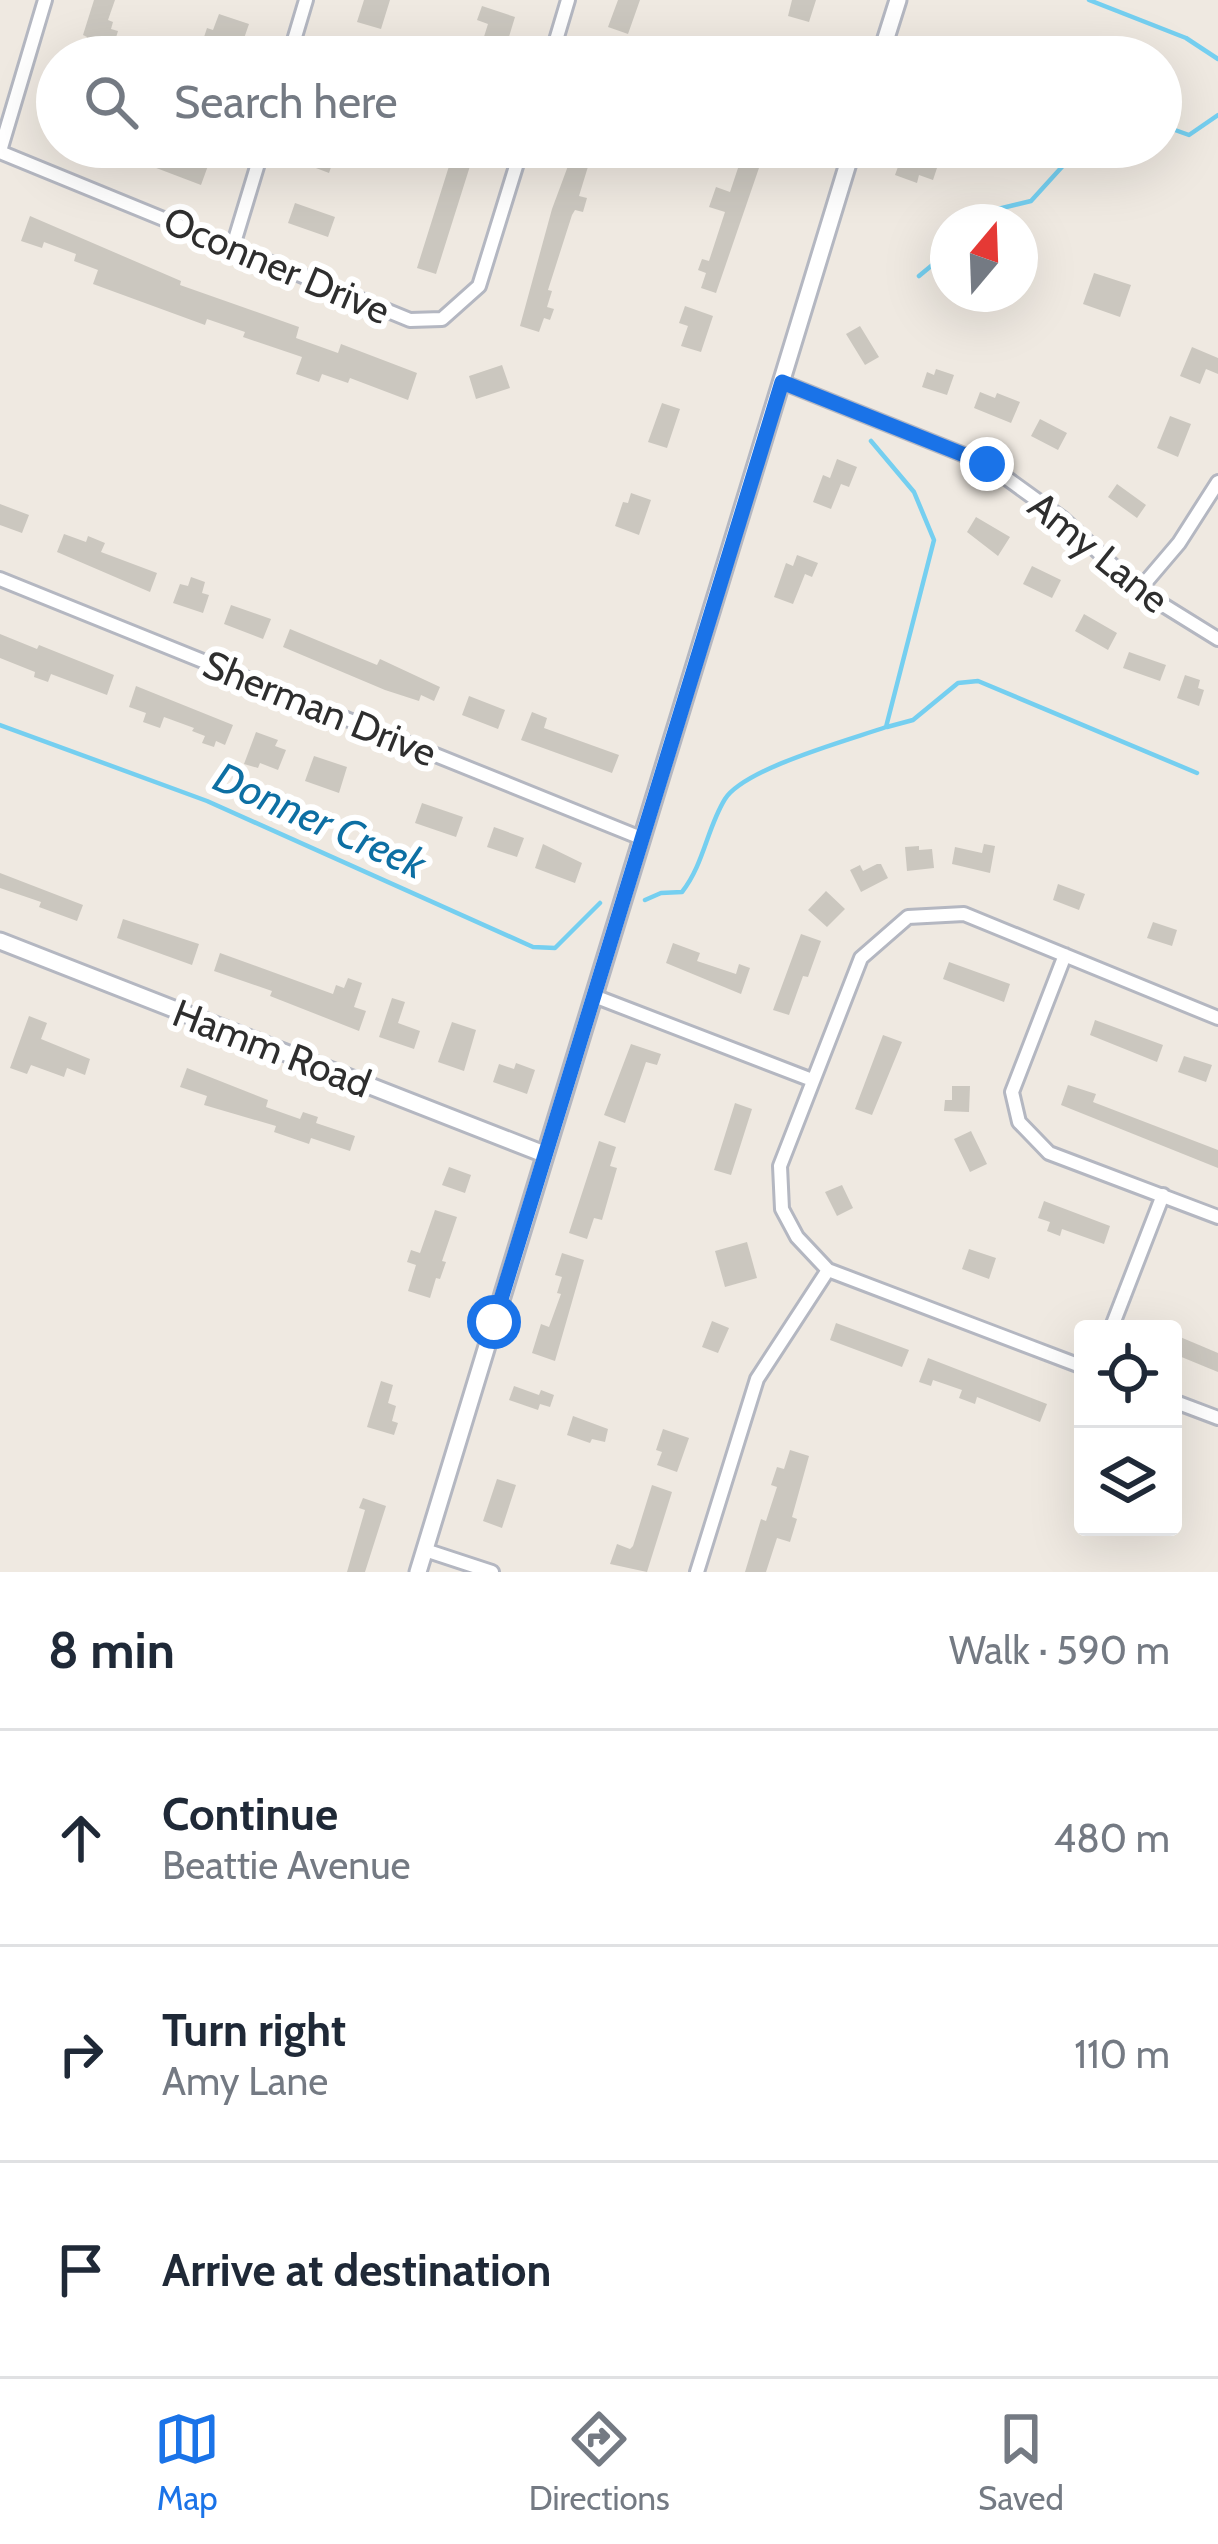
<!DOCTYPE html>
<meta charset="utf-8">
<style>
body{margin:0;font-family:Cabin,sans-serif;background:#f2f2f3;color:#1f2937}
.controls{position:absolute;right:36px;bottom:36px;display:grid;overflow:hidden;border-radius:12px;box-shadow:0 12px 48px #0002}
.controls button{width:108px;height:108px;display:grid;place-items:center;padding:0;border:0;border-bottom:3px solid #e0e1e3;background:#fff;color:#1f2937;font:60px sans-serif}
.compass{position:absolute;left:930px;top:204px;width:108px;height:108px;border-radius:50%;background:#fff;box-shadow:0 12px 48px #0002;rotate:19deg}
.stop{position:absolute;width:36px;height:36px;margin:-27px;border:9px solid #1a73e8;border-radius:50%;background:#fff}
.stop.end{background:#1a73e8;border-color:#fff;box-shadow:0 3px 12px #0008}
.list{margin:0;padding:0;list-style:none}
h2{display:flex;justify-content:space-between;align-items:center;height:156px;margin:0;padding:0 48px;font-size:51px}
h2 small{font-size:39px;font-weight:400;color:#747a83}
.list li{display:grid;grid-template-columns:78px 1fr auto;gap:36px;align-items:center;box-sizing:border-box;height:216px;padding:0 48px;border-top:3px solid #e0e1e3}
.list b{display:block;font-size:45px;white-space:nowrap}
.list p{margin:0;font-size:39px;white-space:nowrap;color:#747a83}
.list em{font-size:39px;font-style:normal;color:#747a83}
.icon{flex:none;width:66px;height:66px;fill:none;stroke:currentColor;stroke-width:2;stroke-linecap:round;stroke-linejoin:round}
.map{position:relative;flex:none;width:1218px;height:1572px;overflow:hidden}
.search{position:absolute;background:#fff;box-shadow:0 12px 48px #0002;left:36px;right:36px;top:36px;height:132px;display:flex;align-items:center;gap:30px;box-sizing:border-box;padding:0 42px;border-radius:66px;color:#747a83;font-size:45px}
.sheet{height:804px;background:#fff}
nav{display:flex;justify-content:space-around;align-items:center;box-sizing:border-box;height:168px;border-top:3px solid #e0e1e3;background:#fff;font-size:33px;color:#747a83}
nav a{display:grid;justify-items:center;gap:6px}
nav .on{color:#1a73e8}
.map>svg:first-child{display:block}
</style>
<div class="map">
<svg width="1218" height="1572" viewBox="0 0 1218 1572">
<rect width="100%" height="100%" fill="#efe9e1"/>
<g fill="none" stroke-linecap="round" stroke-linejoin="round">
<path stroke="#75cff0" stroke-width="4.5" d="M1089,0L1186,38L1218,59
M1161,125L1189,135L1218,115
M983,222L998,209L1031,201L1080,147
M919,276L948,252
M0,725L207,801L533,947L555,948L600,903
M887,727L913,720L958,683L978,681L1197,773
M645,900L661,893L682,892C704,864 707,828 725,799C745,768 849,740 886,727L934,540L914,492L871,441"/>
</g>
<path fill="#cbc7bf" d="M94,0H115L108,20L113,22L111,29L118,31L114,44L107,41L101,57L82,51L87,37L83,35Z
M364,0H390L381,29L357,22Z
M618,0H640L628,34L608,27Z
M792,0H816L809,22L788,16Z
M482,6L515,17L505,50L482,43L488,24L477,20Z
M219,14L249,24L241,47L232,43L227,57H204L209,42L203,40L207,28L213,30Z
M790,38L814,46L810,57H773L778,44L787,47Z
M158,147L209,163L201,185L151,166Z
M314,147H338L329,173L308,165Z
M455,147H476L436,274L417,268Z
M575,147H594L579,196L587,198L583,212L575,210L572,215L548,290L552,291L547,307L554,309L550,320L544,318L539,332L520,326L552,209Z
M903,153L938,165L933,180L919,175L917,183L895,175Z
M741,159L760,165L716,293L701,288L706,273L698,270L702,259L709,261L725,212L709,207L716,187L730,192Z
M295,203L335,217L328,237L288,223Z
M30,216L181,281L180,285L299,327L296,338L338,353L341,344L417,373L408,400L350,378L348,383L322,374L319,382L296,374L302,357L243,337L245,332L207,319L205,325L93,284L98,270L74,261L76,254L44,242L42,248L21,241Z
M1094,273L1131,285L1120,317L1083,304Z
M685,306L713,316L701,352L681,346L688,326L679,323Z
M860,326L879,357L865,365L846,334Z
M1192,347L1218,358V374L1206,369L1200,384L1180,376Z
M502,365L510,388L476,399L469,376Z
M936,369L954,375L947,395L922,387L927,372L934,375Z
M980,392L995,398L997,393L1020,402L1011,423L974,408Z
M662,403L680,409L667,448L648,442Z
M1170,416L1191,424L1178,457L1157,448Z
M1040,419L1067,433L1058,450L1031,436Z
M837,459L857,467L849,487L841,484L831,509L813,502L823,475L830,478Z
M1117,484L1146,505L1137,518L1108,497Z
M631,493L651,500L639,535L615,526L623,502L628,503Z
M0,504L29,515L22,533L0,525Z
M976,517L1010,537L998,556L967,532Z
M64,534L86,542L88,536L105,543L101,552L157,573L150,592L57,552Z
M797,555L818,563L812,577L805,574L793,604L774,597L786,563L793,566Z
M1032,566L1061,580L1052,598L1023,584Z
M191,577L205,582L202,593L209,595L203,613L173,603L180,584L188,586Z
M231,605L271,619L263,639L224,624Z
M1084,614L1117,633L1108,650L1075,631Z
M290,629L377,665L380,659L440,687L434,701L421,695L419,701L385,690L283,647Z
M0,634L37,649L39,645L114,675L107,695L51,674L48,682L34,677L35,672L0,658Z
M1129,652L1166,665L1160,681L1123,668Z
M1185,675L1200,680L1198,688L1204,690L1199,706L1177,698Z
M136,686L233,725L225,745L216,741L214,747L202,743L205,736L192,731L194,728L164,717L160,728L143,722L146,713L129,707Z
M469,696L505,710L498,729L462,715Z
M532,712L547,718L544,728L619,755L612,773L521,740Z
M256,732L278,740L275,746L286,750L278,770L260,763L258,768L244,764Z
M314,756L347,767L339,793L305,781Z
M422,803L463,817L456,837L415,823Z
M494,827L524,838L517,857L487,847Z
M543,844L582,863L575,883L535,868Z
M984,844L995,846L990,873L952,864L955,847L982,853Z
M919,846V850L932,849L934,868L907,871L905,847Z
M877,864H881L888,878L861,892L850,870L860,865L863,871Z
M0,873L83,905L77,921L39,907L41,902L0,888Z
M1058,884L1085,894L1079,910L1053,900Z
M826,891L845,909L827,927L808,910Z
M123,919L199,944L192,965L117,938Z
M1153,922L1177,930L1172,946L1147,938Z
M801,934L821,941L808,977L803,976L789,1015L773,1010Z
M673,943L700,953L697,961L736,974L739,964L750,968L741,994L666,963Z
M220,953L333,994L336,985L344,988L348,978L362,983L354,1007L366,1011L359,1031L270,996L272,991L214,971Z
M949,962L1010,984L1004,1002L943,979Z
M392,998L405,1002L398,1023L420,1031L414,1049L379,1037Z
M29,1016L47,1023L41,1039L90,1059L85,1075L67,1068L64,1077L31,1065L27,1074L10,1068Z
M1095,1020L1163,1045L1157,1062L1090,1035Z
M452,1022L476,1030L464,1071L438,1062Z
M883,1035L902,1042L872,1115L855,1109Z
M631,1044L661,1054L657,1065L646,1062L625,1123L604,1115Z
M1184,1056L1212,1065L1206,1082L1178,1072Z
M516,1063L535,1070L527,1094L493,1082L499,1064L514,1069Z
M187,1068L268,1100L266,1107L300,1119L303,1112L318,1117L316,1123L355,1136L350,1151L311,1138L309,1144L274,1132L276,1126L204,1105L207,1096L180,1087Z
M1068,1085L1096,1094L1093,1102L1218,1150V1168L1061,1105Z
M952,1086H970L969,1112L944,1111L945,1100H952Z
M735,1103L752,1109L731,1175L714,1170Z
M971,1131L987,1164L970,1172L954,1139Z
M599,1141L616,1147L610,1166L617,1168L602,1220L594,1218L587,1239L569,1233Z
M449,1167L471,1175L465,1193L442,1185Z
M842,1185L853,1208L837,1216L825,1192Z
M1044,1201L1110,1226L1104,1244L1062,1229L1060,1236L1047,1231L1050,1222L1038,1218Z
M435,1210L457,1217L442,1261L446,1262L440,1279L436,1278L430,1298L408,1291L416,1265L407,1262L411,1250L420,1253Z
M747,1242L757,1278L725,1287L715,1251Z
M969,1249L996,1258L989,1279L962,1269Z
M562,1253L584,1260L555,1361L532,1353L541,1324L549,1327L561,1294L557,1293L562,1277L555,1275Z
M712,1321L729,1328L718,1353L702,1347Z
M836,1323L909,1350L902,1367L830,1340Z
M1173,1334L1218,1353V1372L1179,1356L1173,1369Z
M928,1358L1047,1404L1040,1422L977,1397L975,1404L959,1398L962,1390L933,1380L931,1386L919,1382Z
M381,1381L393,1385L388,1403L396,1406L392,1421L398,1423L394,1435L367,1427Z
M514,1386L539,1395L541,1390L554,1395L550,1407L540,1404L538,1410L509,1400Z
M573,1416L608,1429L605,1442L592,1439L590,1443L567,1435Z
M663,1429L689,1438L677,1472L657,1465L662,1452L656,1450Z
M790,1450L809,1456L792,1517L797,1519L790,1542L777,1538L766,1572H745L761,1519L766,1521L777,1487L771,1485L777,1467L784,1469Z
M497,1479L516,1485L502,1528L483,1521Z
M652,1485L672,1492L647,1572L610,1564L617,1544L630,1549L633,1546Z
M363,1498L386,1506L365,1572H347L365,1510L359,1508Z"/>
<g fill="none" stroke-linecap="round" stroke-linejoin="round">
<defs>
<path id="minor" d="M289,57L306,0
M551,57L568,0
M0,151L45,0
M0,152L410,320L442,319L479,286L522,147
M233,246L263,147
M782,382L987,464L1063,519L1139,590L1218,639
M0,579L641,838
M1139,590L1179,543L1218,482
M1065,955L1012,1092L1019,1122L1049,1153L1218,1217
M594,996L812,1080
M1111,1329L1163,1195
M1083,1367L828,1270L797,1237L782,1209L780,1166L861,958L908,917L964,914L1218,1018
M1173,1401L1218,1418
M425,1550L492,1572
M697,1572L757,1379L828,1270"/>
<path id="tertiary" d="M880,57L898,0
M0,941L544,1154
M418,1572L853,147"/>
</defs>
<use href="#minor" stroke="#b4b7c1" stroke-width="18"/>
<use href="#tertiary" stroke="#b4b7c1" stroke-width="21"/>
<use href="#minor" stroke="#fff" stroke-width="12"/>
<use href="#tertiary" stroke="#fff" stroke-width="15"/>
</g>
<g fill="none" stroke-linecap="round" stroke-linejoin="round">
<path stroke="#1a73e8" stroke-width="15" d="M494,1322L782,382L987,464"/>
</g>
<g text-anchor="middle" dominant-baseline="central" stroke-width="12" stroke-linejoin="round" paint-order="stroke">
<g font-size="39" fill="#2e2e2e" stroke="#fff">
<text transform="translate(277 265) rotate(23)">Oconner Drive</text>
<text transform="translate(1099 552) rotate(39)">Amy Lane</text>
<text transform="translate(320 708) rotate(22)">Sherman Drive</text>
<text transform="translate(272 1048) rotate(21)">Hamm Road</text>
</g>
<g font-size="42" font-style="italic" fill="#0d6fa3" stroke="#fff">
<text transform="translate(320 820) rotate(24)">Donner Creek</text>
</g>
</g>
</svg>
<div class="controls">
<button><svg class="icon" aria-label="locate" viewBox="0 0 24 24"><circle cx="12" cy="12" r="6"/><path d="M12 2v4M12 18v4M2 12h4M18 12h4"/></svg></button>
<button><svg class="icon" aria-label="layers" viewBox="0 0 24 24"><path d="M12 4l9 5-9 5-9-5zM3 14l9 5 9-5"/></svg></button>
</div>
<svg class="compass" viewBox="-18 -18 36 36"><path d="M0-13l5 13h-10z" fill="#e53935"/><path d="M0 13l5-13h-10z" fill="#747a83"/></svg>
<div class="stop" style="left:494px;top:1322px"></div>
<div class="stop end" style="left:987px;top:464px"></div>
<div class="search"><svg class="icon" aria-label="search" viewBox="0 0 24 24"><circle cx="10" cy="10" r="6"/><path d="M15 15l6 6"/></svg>Search here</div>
</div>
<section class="sheet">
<h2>8 min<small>Walk · 590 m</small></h2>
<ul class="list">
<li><svg class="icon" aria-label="ahead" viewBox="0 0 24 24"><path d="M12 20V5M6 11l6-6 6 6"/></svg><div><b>Continue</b><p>Beattie Avenue</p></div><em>480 m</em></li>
<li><svg class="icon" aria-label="right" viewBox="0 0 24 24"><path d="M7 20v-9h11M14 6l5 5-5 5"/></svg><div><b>Turn right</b><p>Amy Lane</p></div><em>110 m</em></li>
<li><svg class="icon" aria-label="arrive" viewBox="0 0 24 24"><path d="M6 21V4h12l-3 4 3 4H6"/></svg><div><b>Arrive at destination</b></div></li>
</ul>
</section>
<nav>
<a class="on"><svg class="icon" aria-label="map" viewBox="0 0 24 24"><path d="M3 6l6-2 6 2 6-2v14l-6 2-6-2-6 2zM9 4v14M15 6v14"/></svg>Map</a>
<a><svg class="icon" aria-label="directions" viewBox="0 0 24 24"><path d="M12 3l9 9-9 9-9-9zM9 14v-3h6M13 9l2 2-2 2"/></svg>Directions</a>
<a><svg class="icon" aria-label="saved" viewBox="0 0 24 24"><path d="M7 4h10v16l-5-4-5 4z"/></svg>Saved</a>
</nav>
